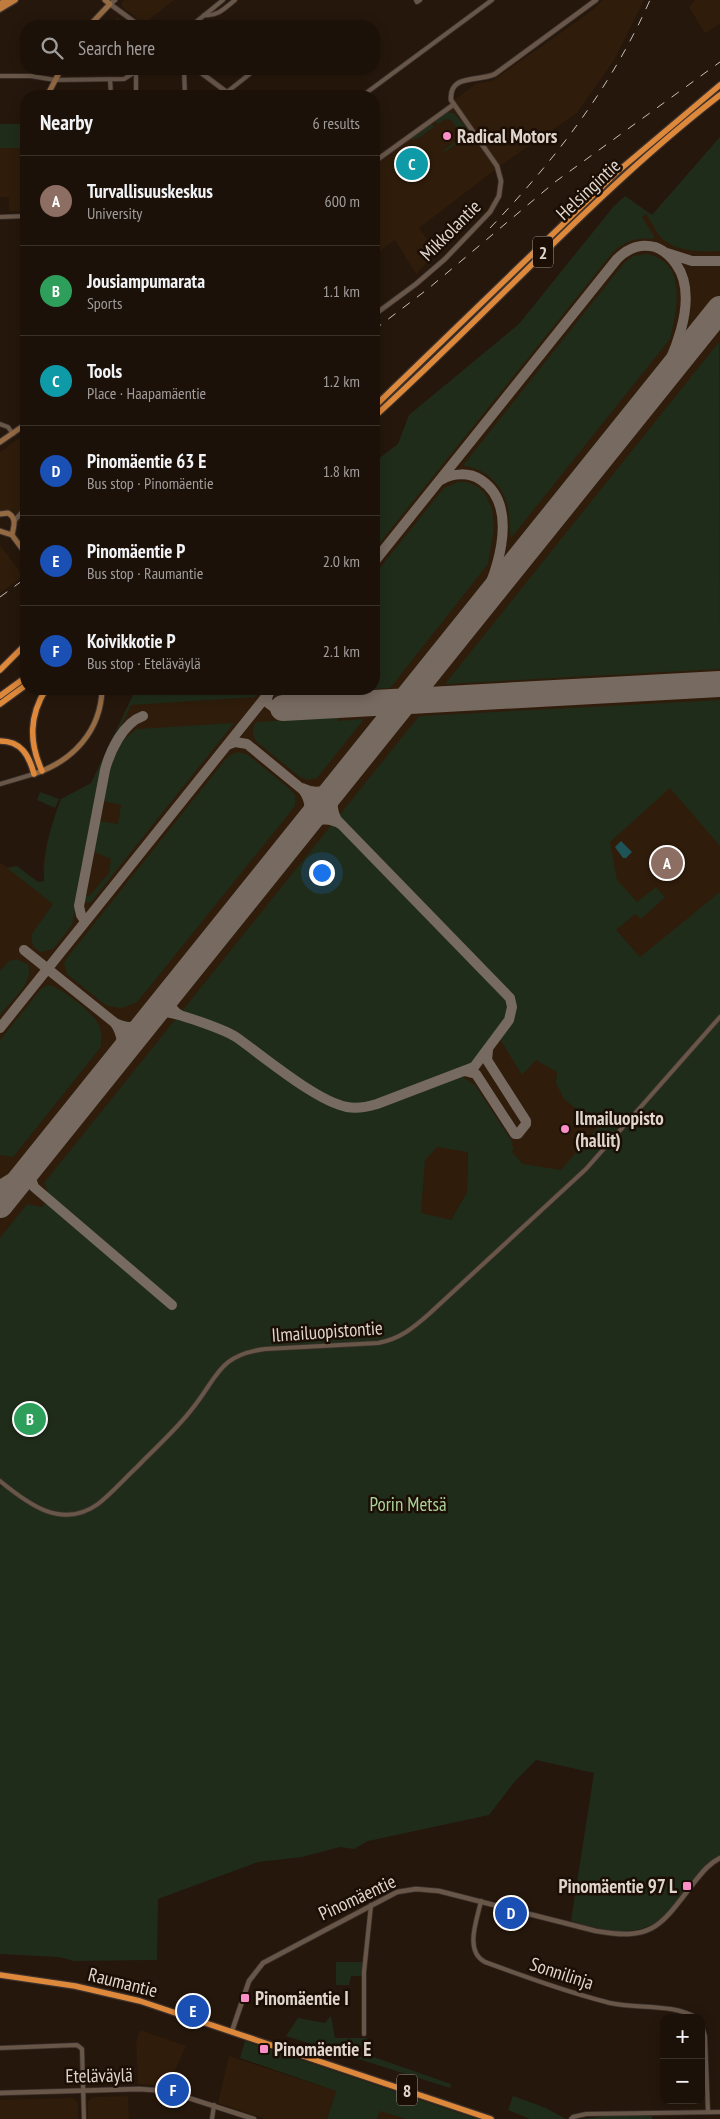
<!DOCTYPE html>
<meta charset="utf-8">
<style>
body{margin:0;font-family:"PT Sans Narrow",sans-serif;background:#251a12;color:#f1f3f6}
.controls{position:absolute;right:15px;bottom:15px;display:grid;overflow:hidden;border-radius:10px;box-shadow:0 2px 12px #0003}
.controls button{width:45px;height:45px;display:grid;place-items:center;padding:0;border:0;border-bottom:1px solid #3a3129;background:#1c1108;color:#f1f3f6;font:25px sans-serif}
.you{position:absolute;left:321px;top:872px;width:18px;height:18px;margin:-12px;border:4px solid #fff;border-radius:50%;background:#1a73e8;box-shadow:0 0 0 8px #1a73e833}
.badge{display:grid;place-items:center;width:32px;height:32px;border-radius:50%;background:#fa8fc8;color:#fff;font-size:16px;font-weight:700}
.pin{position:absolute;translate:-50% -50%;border:2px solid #fff;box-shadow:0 1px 5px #0006}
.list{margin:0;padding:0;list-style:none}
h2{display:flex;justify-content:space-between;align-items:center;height:65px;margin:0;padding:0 20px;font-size:21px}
h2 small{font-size:16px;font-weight:400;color:#a09d9c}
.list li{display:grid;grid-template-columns:32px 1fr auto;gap:15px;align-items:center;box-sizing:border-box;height:90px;padding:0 20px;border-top:1px solid #3a3129}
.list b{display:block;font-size:19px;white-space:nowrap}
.list p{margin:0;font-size:16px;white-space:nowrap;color:#a09d9c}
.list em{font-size:16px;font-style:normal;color:#a09d9c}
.icon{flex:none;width:28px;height:28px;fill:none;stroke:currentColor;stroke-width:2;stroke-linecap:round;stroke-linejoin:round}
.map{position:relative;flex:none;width:720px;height:2119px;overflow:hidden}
.search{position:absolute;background:#1c1108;box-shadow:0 2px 12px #0003;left:20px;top:20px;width:360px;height:55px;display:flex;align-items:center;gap:12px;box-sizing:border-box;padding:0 18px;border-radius:20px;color:#a09d9c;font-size:19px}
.panel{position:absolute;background:#1c1108;box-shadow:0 2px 12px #0003;left:20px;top:90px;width:360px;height:605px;border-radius:20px}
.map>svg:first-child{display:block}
</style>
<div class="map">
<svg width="720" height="2119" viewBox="0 0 720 2119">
<rect width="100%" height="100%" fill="#25170b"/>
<path fill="#2f1c0b" d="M125,0H174L144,24L122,7V2Z
M603,0H644L614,60L577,113L504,163L419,228L436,253L416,274L395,240L374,255V160L477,83L492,81L590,12Z
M695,0H720V24L705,33L689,7Z
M117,17L130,26H110Z
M720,137V945L708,1006L524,1217L468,1152L467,1192L437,1244L0,1350V863L7,867L17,866L38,882L44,881L43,865L47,842L61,799L91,783L136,689H374V462L398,444L409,415L519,324L614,206L625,196L652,215Z
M0,148H26V211H9V197H0Z
M26,433V531L10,510L0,517V452Z
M0,545L23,576L0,593Z
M140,2030L186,2046L168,2086L138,2084L136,2042Z
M229,2056L336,2091L327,2119H265L218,2103Z
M128,2096L129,2119H88V2102L93,2097Z
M73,2098L78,2102V2119H0V2100Z
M380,2110L406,2119H377Z"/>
<path fill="#202c1a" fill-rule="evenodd" d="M0,84V124H26V148H0Z
M446,112L454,113L469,131V134L445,152L444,150L463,136L451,120L445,119L438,124L435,121Z
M431,123L434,127L417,139L415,138L413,140L411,138Z
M720,137V251C704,252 679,252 665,241C657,235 652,222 646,214L642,217L654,236L653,239C637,237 625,241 613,252L374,550V462L398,444L409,415L519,324L614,206L625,196L652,215Z
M646,254C688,260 677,311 670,339L511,538C509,530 510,522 509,514C506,489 489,469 464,466V464L624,263L633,256Z
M719,342L720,669L445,684Z
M458,482H466L477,486L485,494L492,509L494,527L488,564L390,688L374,689V575L444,488Z
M136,689H262L255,697L131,705L101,769L80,873L78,897L72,925L53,949L40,952L33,946L31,935L53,904L7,868L17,866L38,882L44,881C43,852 51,825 61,799L91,783Z
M283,689H370L357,690L355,692L277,696Z
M720,700V846L670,788L610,842L617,880L637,902L656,887L665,897L641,919L635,914L616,930L640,957L720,892V1856C698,1869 686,1889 670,1909C644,1942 605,1931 571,1921L594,1773L536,1760L516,1780L489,1815L368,1841L354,1849L340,1847L302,1857L258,1862L158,1899L157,1960L74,1961L59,1957L0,1954V1486L2,1487L4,1485L0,1481V1238L27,1204L42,1207L50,1198L44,1183L419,716ZM495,1034L501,1041L522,1075L536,1060L557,1072L556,1083L564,1099L580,1112L606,1117L561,1170L523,1164L512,1152L514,1148L511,1145L513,1143L475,1085L464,1078L462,1070L475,1061ZM437,1147L468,1152L467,1192L451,1220L421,1213L425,1160Z
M338,717V721L364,719L317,778L308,780L300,777L257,742C252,736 251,727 257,722Z
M234,723L91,902L85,903L83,900L84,895L88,896L92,893L109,873L111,859L94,852L99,821L118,824L121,805L103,801L109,771L116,752L124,739L137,729Z
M239,752L248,755L290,789L295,795V806L138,1001L133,1004L121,1008L108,1006L103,1003L67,974L64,964L66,959L225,760L230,755Z
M40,792L59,799L55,808L37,800Z
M16,959L28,964C35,982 10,1002 0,1015V971L9,961Z
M48,985C59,985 94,1014 99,1025C102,1033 102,1040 100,1048L13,1157L0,1155V1040L41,989Z
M336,1962H363L362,1976H351L349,1985H336Z
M331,2016L335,2038H367L365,2054L451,2084L450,2088L286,2036L298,2018L325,2023Z
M245,2041L477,2119H406L380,2111L377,2119H327L336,2091L240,2058Z
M513,2096L546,2108L566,2119H530L508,2110Z
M607,2116H652V2119H580Z"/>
<path fill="#1e5357" d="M621,841L632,852L626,858H623L615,847Z"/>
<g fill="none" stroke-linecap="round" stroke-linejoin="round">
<path stroke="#776a60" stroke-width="10" d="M667,253L692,261H720
M441,480C453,473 469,472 481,480C522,507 496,581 475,614
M374,562L617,259C628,248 640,243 655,247C664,250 671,257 676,264C701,299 672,362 652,394
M269,693L267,698L268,703L276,709
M227,745L235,742L247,744L303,790C313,803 310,816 302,829
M302,788C315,795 327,792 339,783
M304,827C316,818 330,817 342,825
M85,921L81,915L79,906L105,770C110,751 123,723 143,716
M24,950L115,1023C142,1036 145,1013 162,1012C176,1012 223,1029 236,1037C263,1056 316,1101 347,1107C357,1109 367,1107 377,1104L474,1067L509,1020L512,1007L510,998L337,820C330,807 332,796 339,783
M173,990C168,1000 169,1009 180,1015
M114,1022C124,1035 124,1049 114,1063
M0,1028L272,689
M465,1071L476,1074L515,1134H518L526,1124V1121L487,1060L488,1050
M33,1164L30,1176L34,1187L172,1305
M0,1185L21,1172L37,1158"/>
<path stroke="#776a60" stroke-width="26" d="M283,708L720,684
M0,1205L720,309"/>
<defs>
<path id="minor" d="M416,0L417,2L420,0
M204,15C217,17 225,8 235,0
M191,26L223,0
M309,26H311
M184,69L185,96
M136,72V96
M0,76H31L55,80L124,79L140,69
M110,79L111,96
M227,92L256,69
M362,96L492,0
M0,217L26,216
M0,424L8,427L13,434
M0,784L34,774
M0,1481C28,1504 62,1530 98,1504C112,1493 124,1479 137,1467C155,1448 176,1430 192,1409C218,1377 218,1355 265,1349L378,1343C400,1339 413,1328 429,1314L586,1169L720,1017
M481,1901C477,1920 464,1951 485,1962C526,1977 567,1992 610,2003C637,2009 672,2003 697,2018
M701,2023L705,2036L708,2112
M364,2034V1972L371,1905
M0,2048L77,2045L82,2049L84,2119
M212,2119L214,2105
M571,2119L573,2117L586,2114L720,2112"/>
<path id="tertiary" d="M115,0L110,4L140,26
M196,69L232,96
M374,162L453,105
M374,315L416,284L445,259L490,212L499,196L501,181L497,166L451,100C449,73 480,82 495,74L596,0
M14,521L26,508
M232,2031L249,1981L263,1963L397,1892L416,1889L439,1891L596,1931C652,1941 660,1927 692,1885C701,1874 708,1864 720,1858
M0,2093L139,2089L167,2091L254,2119"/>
<path id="secondary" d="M89,26L110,4L105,0
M47,96L61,69
M0,442L26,424
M0,514L8,513C17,518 14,526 12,535
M0,531L12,535L26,554
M34,774C73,761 101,731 102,689"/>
<path id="primary" d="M0,4L7,0
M0,9L15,0"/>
<path id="trunk" d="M374,407L617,172L720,85
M374,417C491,311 595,192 720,95
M0,670L26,644
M0,696L26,677
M0,704L26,685
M0,741C21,741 29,755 34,774
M42,771C29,742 29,716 46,689
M0,1975L75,1986L140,2001L491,2119"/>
</defs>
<use href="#minor" stroke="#3c312d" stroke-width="5.5"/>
<use href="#tertiary" stroke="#3c312d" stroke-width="6"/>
<use href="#secondary" stroke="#3c312d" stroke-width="7"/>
<use href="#primary" stroke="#3c312d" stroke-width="8"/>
<use href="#trunk" stroke="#3c312d" stroke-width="8"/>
<use href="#minor" stroke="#685749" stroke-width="4"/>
<use href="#tertiary" stroke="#685749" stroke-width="4.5"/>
<use href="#secondary" stroke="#946a43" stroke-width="5"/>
<use href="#primary" stroke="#c07c3e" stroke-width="5.5"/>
<use href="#trunk" stroke="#dd883a" stroke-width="5.5"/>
<path stroke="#c9beb6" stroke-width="1" stroke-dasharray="9 9" stroke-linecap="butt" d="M490,228C555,160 612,86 650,0
M374,330L429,288L555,182L720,62
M0,597L26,578"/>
</g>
<g fill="#fa8fc8" stroke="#1b0e04" stroke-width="2">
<circle cx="447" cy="136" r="5"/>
<circle cx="565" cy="1129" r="5"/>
<rect x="682" y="1881" width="10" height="10" rx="2.5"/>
<rect x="240" y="1993" width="10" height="10" rx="2.5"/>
<rect x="259" y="2044" width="10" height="10" rx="2.5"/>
</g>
<g text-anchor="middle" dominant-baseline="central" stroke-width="5" stroke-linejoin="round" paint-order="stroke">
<g fill="#1b0e04" stroke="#a49991" stroke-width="1">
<rect x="533" y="236.5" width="20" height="31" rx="4"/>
<rect x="397" y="2074.5" width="20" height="31" rx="4"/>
</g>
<g font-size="18" font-weight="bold" fill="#dfd5cd">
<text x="543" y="252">2</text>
<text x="407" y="2090">8</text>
</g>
<g font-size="19" font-weight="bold" fill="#dfd5cd" stroke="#1b0e04" text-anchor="start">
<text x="457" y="136">Radical Motors</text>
<text x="575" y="1118">Ilmailuopisto<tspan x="575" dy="22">(hallit)</tspan></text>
<text x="677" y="1886" text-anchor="end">Pinomäentie 97 L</text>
<text x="255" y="1998">Pinomäentie I</text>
<text x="274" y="2049">Pinomäentie E</text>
</g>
<g font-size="19" fill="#dfd5cd" stroke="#1b0e04">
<text transform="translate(588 189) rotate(-43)">Helsingintie</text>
<text transform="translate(450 230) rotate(-45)">Mikkolantie</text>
<text transform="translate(327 1331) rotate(-4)">Ilmailuopistontie</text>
<text transform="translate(357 1897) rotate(-25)">Pinomäentie</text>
<text transform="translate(562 1973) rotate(18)">Sonnilinja</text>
<text transform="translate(123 1982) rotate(14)">Raumantie</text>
<text transform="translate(99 2075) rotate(-1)">Eteläväylä</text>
</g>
<g font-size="19" fill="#acd29a" stroke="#1b0e04">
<text x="408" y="1504">Porin Metsä</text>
</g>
</g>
</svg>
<div class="controls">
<button>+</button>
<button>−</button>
</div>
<div class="you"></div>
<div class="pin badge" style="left:667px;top:863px;background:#8d6e63">A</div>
<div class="pin badge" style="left:30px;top:1419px;background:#2e9e5b">B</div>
<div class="pin badge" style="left:412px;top:164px;background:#0f9aa8">C</div>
<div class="pin badge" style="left:511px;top:1913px;background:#1a4fb4">D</div>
<div class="pin badge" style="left:193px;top:2011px;background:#1a4fb4">E</div>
<div class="pin badge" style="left:173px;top:2090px;background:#1a4fb4">F</div>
<div class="search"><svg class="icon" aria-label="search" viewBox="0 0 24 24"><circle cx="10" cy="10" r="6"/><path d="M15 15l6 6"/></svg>Search here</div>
<section class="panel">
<h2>Nearby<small>6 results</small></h2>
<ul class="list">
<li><span class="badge" style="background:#8d6e63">A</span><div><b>Turvallisuuskeskus</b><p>University</p></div><em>600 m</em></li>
<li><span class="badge" style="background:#2e9e5b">B</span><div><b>Jousiampumarata</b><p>Sports</p></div><em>1.1 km</em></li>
<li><span class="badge" style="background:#0f9aa8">C</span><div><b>Tools</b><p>Place · Haapamäentie</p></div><em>1.2 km</em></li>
<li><span class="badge" style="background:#1a4fb4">D</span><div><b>Pinomäentie 63 E</b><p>Bus stop · Pinomäentie</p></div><em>1.8 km</em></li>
<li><span class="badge" style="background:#1a4fb4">E</span><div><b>Pinomäentie P</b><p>Bus stop · Raumantie</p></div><em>2.0 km</em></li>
<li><span class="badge" style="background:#1a4fb4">F</span><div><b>Koivikkotie P</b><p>Bus stop · Eteläväylä</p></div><em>2.1 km</em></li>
</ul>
</section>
</div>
